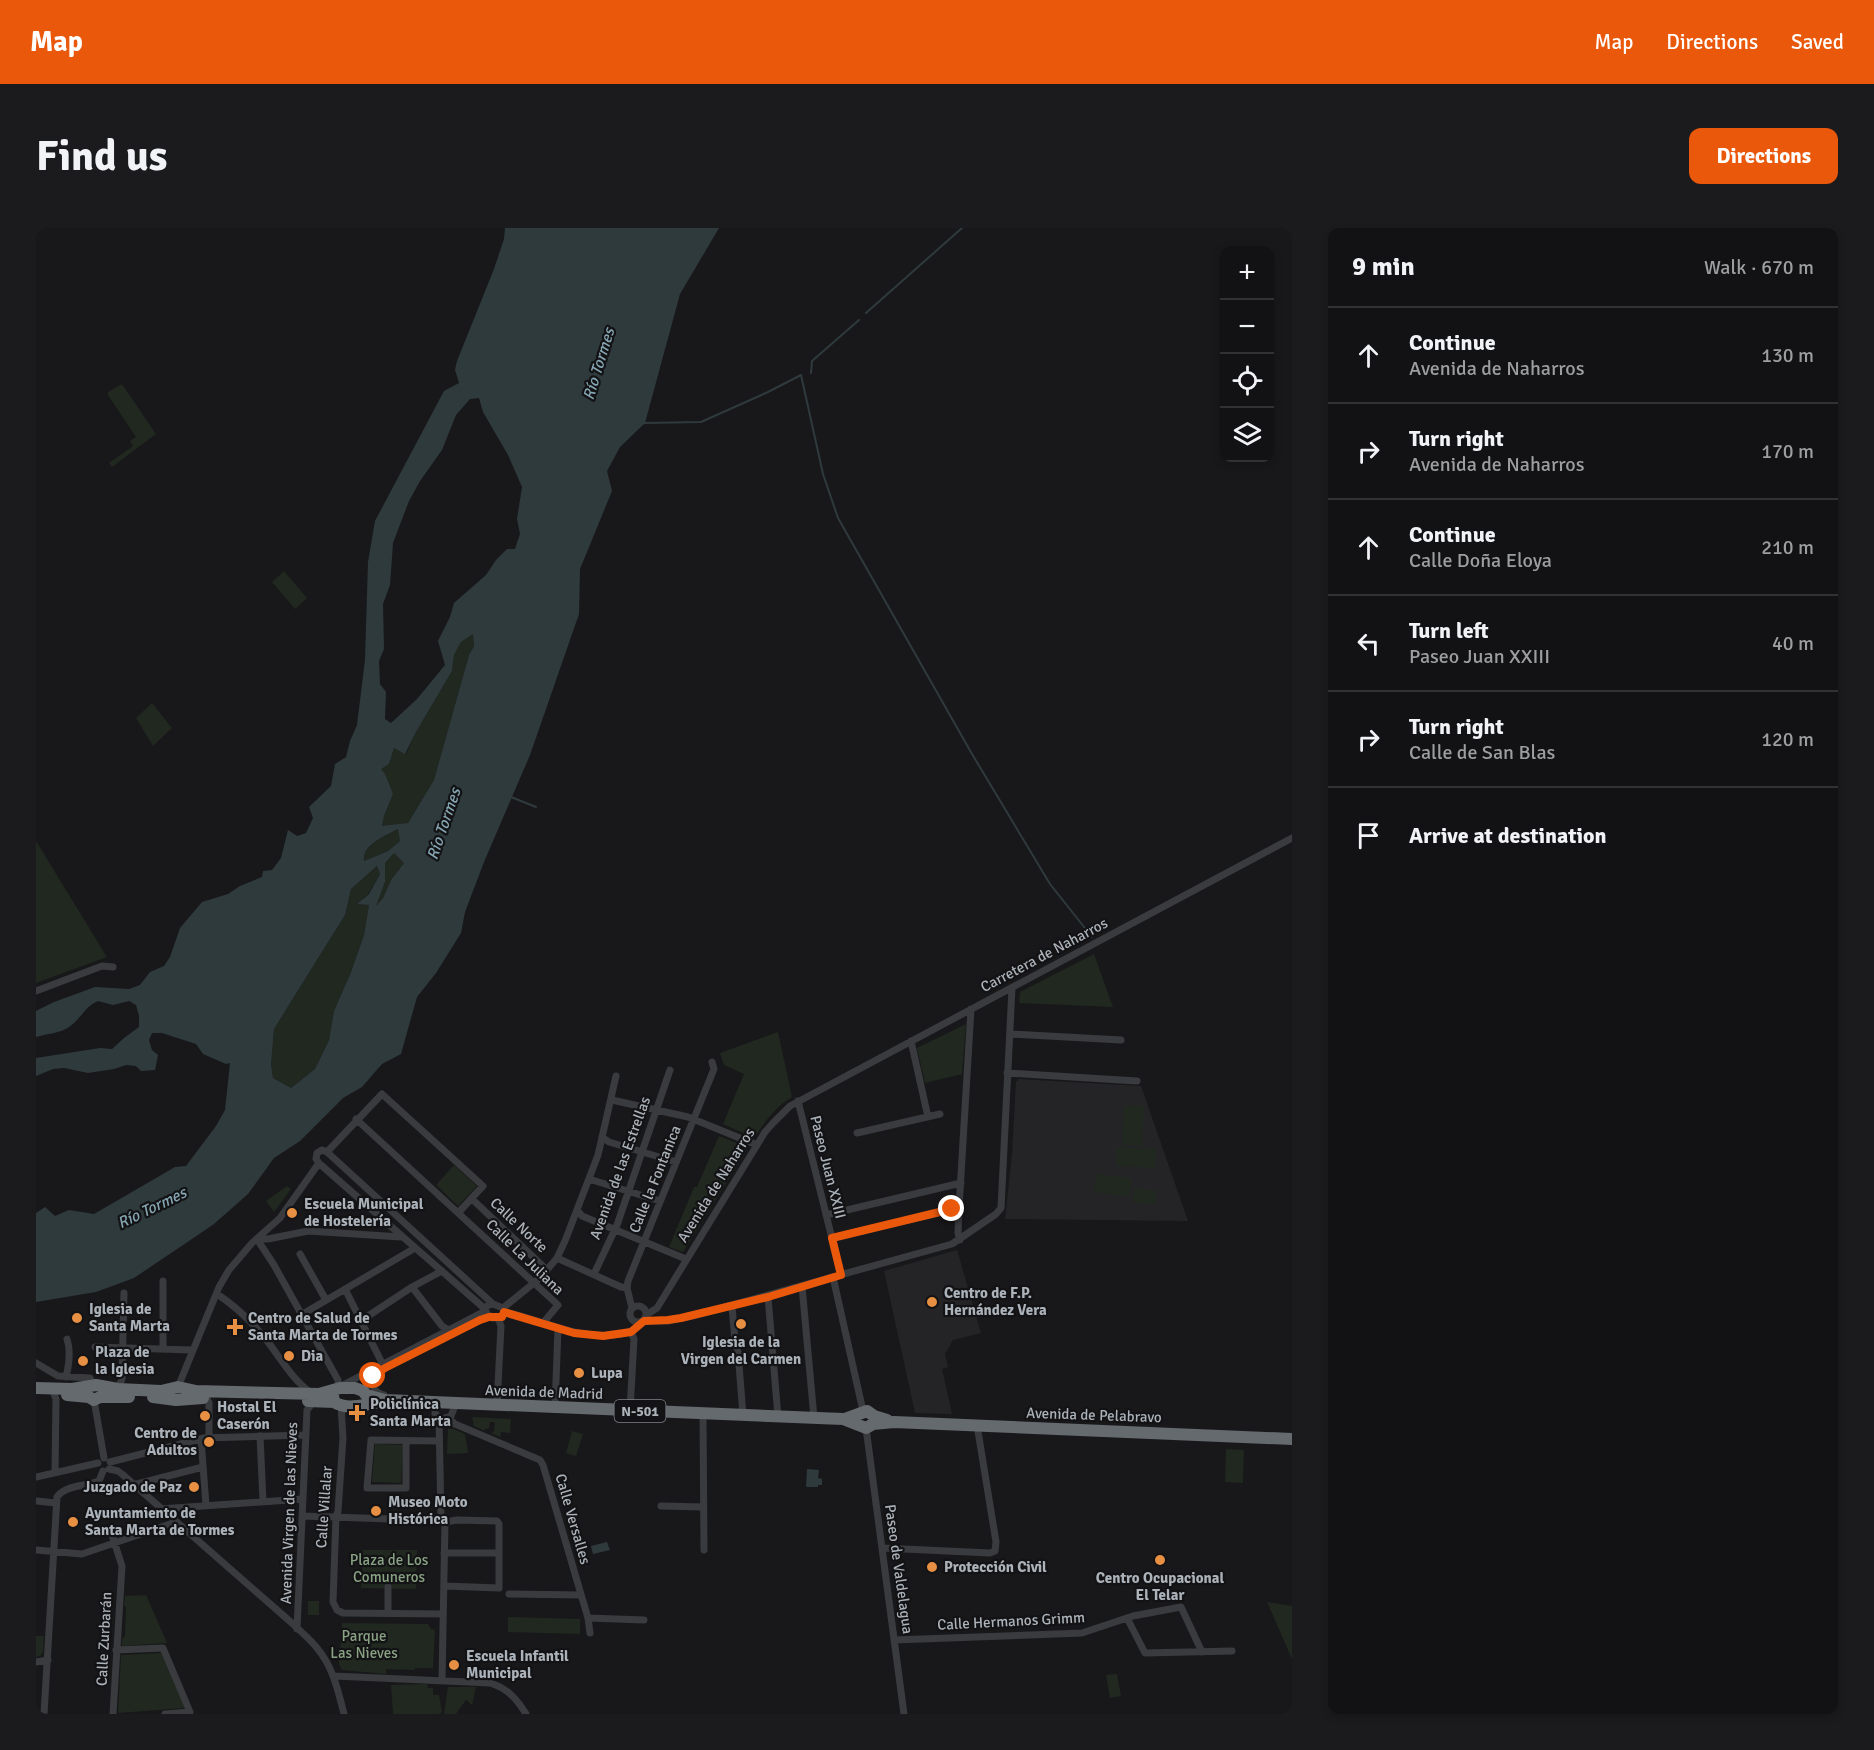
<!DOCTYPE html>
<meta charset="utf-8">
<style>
body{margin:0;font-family:Signika,sans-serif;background:#1b1b1d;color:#f1f3f6}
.controls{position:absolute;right:18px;top:18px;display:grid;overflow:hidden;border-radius:12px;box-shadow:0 3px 9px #0003}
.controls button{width:54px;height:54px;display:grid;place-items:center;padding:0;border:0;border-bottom:2px solid #313234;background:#121214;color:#f1f3f6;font:30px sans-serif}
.stop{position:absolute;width:18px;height:18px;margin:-14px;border:4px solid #ea580c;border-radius:50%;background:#fff}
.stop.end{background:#ea580c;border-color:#fff;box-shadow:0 2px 6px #0008}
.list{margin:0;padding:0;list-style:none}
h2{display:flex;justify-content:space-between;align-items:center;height:78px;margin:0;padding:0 24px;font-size:26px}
h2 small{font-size:20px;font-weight:400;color:#9c9ea0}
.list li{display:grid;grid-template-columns:39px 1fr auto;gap:18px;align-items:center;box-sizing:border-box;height:96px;padding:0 24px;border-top:2px solid #313234}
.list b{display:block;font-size:22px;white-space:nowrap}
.list p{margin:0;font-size:20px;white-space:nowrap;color:#9c9ea0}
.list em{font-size:20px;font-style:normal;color:#9c9ea0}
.icon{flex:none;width:33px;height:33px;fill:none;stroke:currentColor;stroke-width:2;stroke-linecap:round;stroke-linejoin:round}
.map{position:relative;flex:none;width:1256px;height:1486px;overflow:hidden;border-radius:12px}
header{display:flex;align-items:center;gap:36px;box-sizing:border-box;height:84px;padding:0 30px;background:#ea580c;color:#fff}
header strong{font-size:28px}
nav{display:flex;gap:33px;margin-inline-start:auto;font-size:21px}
.intro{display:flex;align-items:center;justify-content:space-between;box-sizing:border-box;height:144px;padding:0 36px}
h1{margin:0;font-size:42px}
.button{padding:15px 27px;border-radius:12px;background:#ea580c;color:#fff;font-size:21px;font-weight:700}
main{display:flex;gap:36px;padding:0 36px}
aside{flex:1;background:#121214;border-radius:12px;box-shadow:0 3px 9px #0003}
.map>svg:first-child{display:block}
</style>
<header>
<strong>Map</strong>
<nav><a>Map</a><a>Directions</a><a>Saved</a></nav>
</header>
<div class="intro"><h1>Find us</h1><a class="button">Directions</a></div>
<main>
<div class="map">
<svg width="1256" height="1486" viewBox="0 0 1256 1486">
<rect width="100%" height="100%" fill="#18181a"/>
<path fill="#242427" d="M983,851L1105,858L1152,993L969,991L976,926L980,854Z
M921,1022L945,1105L917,1112L909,1126L912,1139L906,1141L916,1186L879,1185L848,1043Z"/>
<path fill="#202820" d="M86,156L120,206L76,239L73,235L97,218L94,213L100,209L72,167V164Z
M248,343L271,370L259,381L236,354Z
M437,405L438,418L433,427L398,552L372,595L346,599L348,588L357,566L344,541L353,536L358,519L370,526L380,504L416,443L418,427L425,414Z
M116,475L136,500L117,518L100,490Z
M363,601L364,613L352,623L328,633C327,616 350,608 363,601Z
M0,613L71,729L0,755Z
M358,625L368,635L355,652L347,670L339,680L349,654V635Z
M341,638L344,646L332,666L321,676L333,677L328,707L315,744L298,783L293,812L279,841L255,860L237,850L235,837L238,801L309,687L315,661Z
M1058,726L1077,779L983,775L984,764Z
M930,796L926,846L889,855L881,820Z
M742,804L756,869C739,879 729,894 718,910L687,896L708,846L688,837L684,825Z
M1088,878H1108L1106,918L1086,917Z
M683,908L711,919L710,923L647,1024L633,1019L658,959H661Z
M1081,919L1120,921L1119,940L1080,938Z
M418,937L441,958L422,978L400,957Z
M1060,946L1096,950L1093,969L1058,964Z
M251,958L255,961L238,984L230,973Z
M1099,960L1121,963L1119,977L1097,974Z
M436,1189L475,1191L474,1205L465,1204L464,1209L455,1205L458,1203L459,1194H454L453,1200L447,1202L438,1198Z
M412,1201H417L429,1206L432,1225L411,1226Z
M536,1203L547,1206L540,1228L530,1225Z
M339,1216L367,1217L365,1255L336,1254Z
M1190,1221L1208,1222L1207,1255L1189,1254Z
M327,1322H381L380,1361L325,1360Z
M110,1367L131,1415L86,1418V1410L89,1409L90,1379L88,1378L89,1368Z
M272,1373H283V1387H272Z
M1231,1374L1256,1378V1431Z
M472,1389L544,1391V1406L472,1404Z
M306,1395L392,1396L395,1401L399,1402L397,1440H379V1442L350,1441V1446L306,1442L303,1436Z
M0,1408H8L7,1424L4,1428L0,1429Z
M126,1425L149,1480L82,1485L85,1427Z
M1081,1446L1085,1468L1074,1470L1070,1447Z
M391,1456L392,1460H397V1467H403L406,1484L403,1486H357L355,1457Z
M412,1459H440L436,1477L430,1472L420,1486H408Z"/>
<path fill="#2f3a3d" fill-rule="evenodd" d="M469,0H683L644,66L609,195L584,219L571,243L576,263L544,341L543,386L494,527L448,634L429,684L425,705L400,745L381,769L365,826L346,836L326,859L307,870L264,913L238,930L212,966L178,996L147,1017L98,1050L60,1064L0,1074V985L9,979L19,988L33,982L58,986L139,939L150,938L180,898L189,882L194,835L190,836L167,826L160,816L126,805H116L113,812L116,822L122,827L119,842L105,843L100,838L90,837L78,841L52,845L28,840L17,841L0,848V830L64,820L76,821L88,810L103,799V788L100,777L93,773L77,777L62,773C47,780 46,790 33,799C25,805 10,806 0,809V783L18,774L59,759L93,761L104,757L114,744L128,738L134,729L144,700L166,674L192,666L204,658L226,649L227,643L236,642L245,630L252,602L261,608L270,605L277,590L273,579L295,558L299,536L310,529L314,513L321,497L329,432L332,334L339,293L408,163L423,155L419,142L421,133L458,41L468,11ZM443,170L447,184L472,227L486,259L481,291L484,306L479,321H471L460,332L450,347L418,375L414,389L402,413L409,437L381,471L355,495L349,491L350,464L344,456L343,433L348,421L347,376L354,357L357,315L373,273L384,253L406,222L420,187L434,171ZM437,406L438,418L433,427L398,552L372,595L346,598L348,588L357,566L349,546L345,541L353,536L358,520L369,526L380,504L416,443L418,427L425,414ZM362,601L364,613L352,623L328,633C326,616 350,608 362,601ZM358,625L368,635L355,652L347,670L340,678L349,654V635ZM341,638L344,646L333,666L321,676L333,677L328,707L315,744L298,783L293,812L279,841L255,860L237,850L235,837L238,801L309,687L315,661Z
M771,1241L783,1242L782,1250L786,1251V1257H782V1259H771L770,1258Z
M571,1314L574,1322L557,1326L555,1318Z"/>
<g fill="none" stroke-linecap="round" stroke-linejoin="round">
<path stroke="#2f3a3d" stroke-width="2" d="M830,85L926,0
M775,145L776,133L823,92
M608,195L665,194L732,164L765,147L787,246L802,290L936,526L1014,656L1056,709
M475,569L500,579"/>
<path stroke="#393b3f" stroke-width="7" d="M0,763L66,738L77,739
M974,806L1085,812
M875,813L892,889
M971,845L1101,853
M576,872L652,889L721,917
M762,873L805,1047
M320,891L522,1077L507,1095
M821,905L904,886
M566,909L573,914L640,934
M291,924L457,1076L467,1080L468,1084L466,1089L457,1090L451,1086L449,1081L452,1077L457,1076
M291,924L346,866L447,958L422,985
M283,935L280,931L281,925L286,922L291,924
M285,937L449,1081
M553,951L624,973
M436,971L511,1042
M541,982L546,988L650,1031
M790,987L925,955
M222,1010L232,1011L272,1003L365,1009
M796,1010L923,980
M221,1011L238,1037L302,1152L303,1160
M924,1012L922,1005L923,980L935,781
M264,1026L290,1072
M521,1030L585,1059L591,1060
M558,1046L581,997L634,842
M797,1049L827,1183
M766,1058L778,1190
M376,1059L406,1098L413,1102
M309,1061L348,1139
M181,1066C201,1079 217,1095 232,1114C245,1131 257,1152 274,1164
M732,1069L742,1189
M594 1086a8 8 0 1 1 16 0a8 8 0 1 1-16 0Z
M696,1078L699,1113L702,1124L707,1187
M467,1080L504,1050L521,1030L529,1013L562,927L580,848
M596,1080L591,1060L592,1053L678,841L676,834
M468,1084C508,1092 535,1110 577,1107C588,1106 599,1104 606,1094
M265,1087L379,1020
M610,1087L621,1080L729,904L737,895L754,878L1256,610
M326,1092L376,1059L406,1043
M607,1093H632L663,1086L916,1016L960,986L965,980L976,760
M59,1119L156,1122
M127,1120V1053
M0,1135L22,1148L54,1150L57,1157
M30,1149C33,1137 35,1123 31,1111
M337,1149C336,1158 337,1164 348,1167
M305,1158L449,1083
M142,1159L183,1059L193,1042L216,1015L244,990L283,935
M82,1161L86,1151L88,1065
M329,1164L334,1151L349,1139
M18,1166L20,1171L19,1244
M171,1170L173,1175V1209
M58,1172L68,1230
M400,1174L399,1186L406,1191L415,1188L420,1175
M461,1177L465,1098L462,1090
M305,1178L307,1210L302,1283L300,1289L297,1374L301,1382L307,1385L407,1386
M519,1179L522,1101
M594,1182L598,1111L595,1104
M667,1185L668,1322
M403,1190L405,1290L409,1294L406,1453
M412,1190L419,1196L504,1232L507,1237L552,1390L554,1405
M830,1200L868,1486
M224,1208L227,1273
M165,1211L170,1277
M370,1213V1260H331L335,1212L403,1213
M74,1234L168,1210L270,1207
M73,1241L82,1243L86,1246L257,1396C265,1404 274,1411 281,1420C297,1439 302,1462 308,1486
M0,1249L62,1235
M97,1257L167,1239
M0,1273L20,1275
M625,1278L667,1279
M124,1281L267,1271
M266,1288L354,1291H397L405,1290
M75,1304L86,1338L77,1486
M846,1320L954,1325L959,1323L960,1314L941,1197
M0,1322L46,1326L140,1294
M408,1325H463
M408,1358L463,1360V1296L461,1293L421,1292L409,1294
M473,1366L545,1367
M352,1385V1359
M552,1390L608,1392
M1091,1390L1109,1425L1196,1423
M261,1401L271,1182L278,1173
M858,1412L1046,1405L1097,1388L1145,1379L1166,1424
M80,1422L127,1420L154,1484L129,1486
M0,1434L12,1432
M298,1448L454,1455C471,1460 481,1471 490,1486
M8,1486L21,1269C29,1257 51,1258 63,1253L67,1243"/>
<path stroke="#656a6f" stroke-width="12" d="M0,1160L36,1161L60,1157L82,1161L125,1163L142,1159L160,1163L283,1166L304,1160H319L327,1163L330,1167L349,1172L807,1191L830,1200L837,1196L858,1194L1256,1211
M31,1167L53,1169L58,1172L64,1169H93
M297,1167L298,1174C311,1183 332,1176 347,1173
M117,1169L140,1172L167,1170
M272,1173L298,1174
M809,1191L831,1183L838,1188L851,1192"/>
</g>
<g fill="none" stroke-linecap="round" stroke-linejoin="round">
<path stroke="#ea580c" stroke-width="8" d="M337,1148L349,1140L444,1092L453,1089H466L468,1084L538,1105L567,1108L595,1104L608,1093L632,1092L645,1090L732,1069L805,1047L796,1010L916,981"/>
</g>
<g fill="#e78f43" stroke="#131315" stroke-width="2">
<circle cx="256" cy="985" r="6"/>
<circle cx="896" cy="1074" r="6"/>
<circle cx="41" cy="1090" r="6"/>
<circle cx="705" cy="1096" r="6"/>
<path d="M196 1090h6v6h6v6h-6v6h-6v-6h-6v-6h6z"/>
<circle cx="253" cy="1128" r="6"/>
<circle cx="47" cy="1133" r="6"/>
<circle cx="543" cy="1145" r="6"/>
<path d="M318 1176h6v6h6v6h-6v6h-6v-6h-6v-6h6z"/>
<circle cx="169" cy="1188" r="6"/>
<circle cx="173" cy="1214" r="6"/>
<circle cx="158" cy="1259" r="6"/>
<circle cx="340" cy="1283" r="6"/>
<circle cx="37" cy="1294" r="6"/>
<circle cx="1124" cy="1332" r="6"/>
<circle cx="896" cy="1339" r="6"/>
<circle cx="418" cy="1437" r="6"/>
</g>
<g text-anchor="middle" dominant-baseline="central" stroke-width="4.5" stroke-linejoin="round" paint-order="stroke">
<rect fill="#131315" stroke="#7d8288" stroke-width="1.5" x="578.5" y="1172" width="51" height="22" rx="4.5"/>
<g font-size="14" font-weight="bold" fill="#abb2b9">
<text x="604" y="1183">N-501</text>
</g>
<g font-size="15" fill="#abb2b9" stroke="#131315">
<text transform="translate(1008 727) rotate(-28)">Carretera de Naharros</text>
<text transform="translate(792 939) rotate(76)">Paseo Juan XXIII</text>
<text transform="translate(584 940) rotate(-70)">Avenida de las Estrellas</text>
<text transform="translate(619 951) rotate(-68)">Calle la Fontanica</text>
<text transform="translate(680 957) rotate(-58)">Avenida de Naharros</text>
<text transform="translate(483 997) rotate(43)">Calle Norte</text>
<text transform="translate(489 1029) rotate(44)">Calle La Juliana</text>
<text transform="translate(508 1164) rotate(2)">Avenida de Madrid</text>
<text transform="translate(1058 1187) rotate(2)">Avenida de Pelabravo</text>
<text transform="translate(288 1279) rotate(-86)">Calle Villalar</text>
<text transform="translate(253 1285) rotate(-88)">Avenida Virgen de las Nieves</text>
<text transform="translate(537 1291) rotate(74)">Calle Versalles</text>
<text transform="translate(863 1341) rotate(82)">Paseo de Valdelagua</text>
<text transform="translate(975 1393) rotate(-3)">Calle Hermanos Grimm</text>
<text transform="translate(68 1411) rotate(-87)">Calle Zurbarán</text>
</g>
<g font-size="15" font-weight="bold" fill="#abb2b9" stroke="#131315" text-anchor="start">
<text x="268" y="976">Escuela Municipal<tspan x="268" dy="17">de Hostelería</tspan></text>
<text x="908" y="1065">Centro de F.P.<tspan x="908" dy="17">Hernández Vera</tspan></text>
<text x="53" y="1081">Iglesia de<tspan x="53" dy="17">Santa Marta</tspan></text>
<text x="212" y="1090">Centro de Salud de<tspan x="212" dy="17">Santa Marta de Tormes</tspan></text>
<text x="705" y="1114" text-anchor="middle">Iglesia de la<tspan x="705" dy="17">Virgen del Carmen</tspan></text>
<text x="59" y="1124">Plaza de<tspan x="59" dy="17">la Iglesia</tspan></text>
<text x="265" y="1128">Dia</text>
<text x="555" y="1145">Lupa</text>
<text x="334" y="1176">Policlínica<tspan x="334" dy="17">Santa Marta</tspan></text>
<text x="181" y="1179">Hostal El<tspan x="181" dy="17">Caserón</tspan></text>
<text x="161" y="1205" text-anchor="end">Centro de<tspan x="161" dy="17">Adultos</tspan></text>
<text x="146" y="1259" text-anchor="end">Juzgado de Paz</text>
<text x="352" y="1274">Museo Moto<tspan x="352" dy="17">Histórica</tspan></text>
<text x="49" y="1285">Ayuntamiento de<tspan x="49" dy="17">Santa Marta de Tormes</tspan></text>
<text x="908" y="1339">Protección Civil</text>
<text x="1124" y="1350" text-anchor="middle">Centro Ocupacional<tspan x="1124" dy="17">El Telar</tspan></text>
<text x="430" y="1428">Escuela Infantil<tspan x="430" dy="17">Municipal</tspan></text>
</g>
<g font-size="15" fill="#88a283" stroke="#131315">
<text x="353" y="1332">Plaza de Los<tspan x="353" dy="17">Comuneros</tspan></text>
<text x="328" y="1408">Parque<tspan x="328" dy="17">Las Nieves</tspan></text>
</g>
<g font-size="16" font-style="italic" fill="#84a5b1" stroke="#131315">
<text transform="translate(563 136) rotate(-73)">Río Tormes</text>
<text transform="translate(408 596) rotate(-71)">Río Tormes</text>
<text transform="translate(116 980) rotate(-26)">Río Tormes</text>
</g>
</g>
</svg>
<div class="controls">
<button>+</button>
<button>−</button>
<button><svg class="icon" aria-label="locate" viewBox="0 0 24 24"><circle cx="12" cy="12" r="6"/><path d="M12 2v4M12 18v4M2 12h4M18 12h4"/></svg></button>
<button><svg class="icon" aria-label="layers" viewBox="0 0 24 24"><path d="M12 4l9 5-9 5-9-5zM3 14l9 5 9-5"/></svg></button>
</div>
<div class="stop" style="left:337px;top:1148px"></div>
<div class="stop end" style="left:916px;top:981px"></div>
</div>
<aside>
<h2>9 min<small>Walk · 670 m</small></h2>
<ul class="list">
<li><svg class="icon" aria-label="ahead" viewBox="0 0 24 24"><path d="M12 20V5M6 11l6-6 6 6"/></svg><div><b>Continue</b><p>Avenida de Naharros</p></div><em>130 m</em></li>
<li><svg class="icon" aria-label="right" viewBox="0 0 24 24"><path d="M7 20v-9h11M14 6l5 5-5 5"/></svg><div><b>Turn right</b><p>Avenida de Naharros</p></div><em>170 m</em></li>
<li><svg class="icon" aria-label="ahead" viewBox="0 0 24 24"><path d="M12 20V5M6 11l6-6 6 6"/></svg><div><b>Continue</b><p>Calle Doña Eloya</p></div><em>210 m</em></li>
<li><svg class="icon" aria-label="left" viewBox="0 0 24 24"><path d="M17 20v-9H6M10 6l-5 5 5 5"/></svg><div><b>Turn left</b><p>Paseo Juan XXIII</p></div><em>40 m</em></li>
<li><svg class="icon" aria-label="right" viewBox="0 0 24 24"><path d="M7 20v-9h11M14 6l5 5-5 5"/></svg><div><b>Turn right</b><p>Calle de San Blas</p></div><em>120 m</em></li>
<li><svg class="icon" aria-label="arrive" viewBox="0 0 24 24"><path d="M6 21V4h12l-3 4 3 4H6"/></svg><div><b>Arrive at destination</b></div></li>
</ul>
</aside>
</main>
